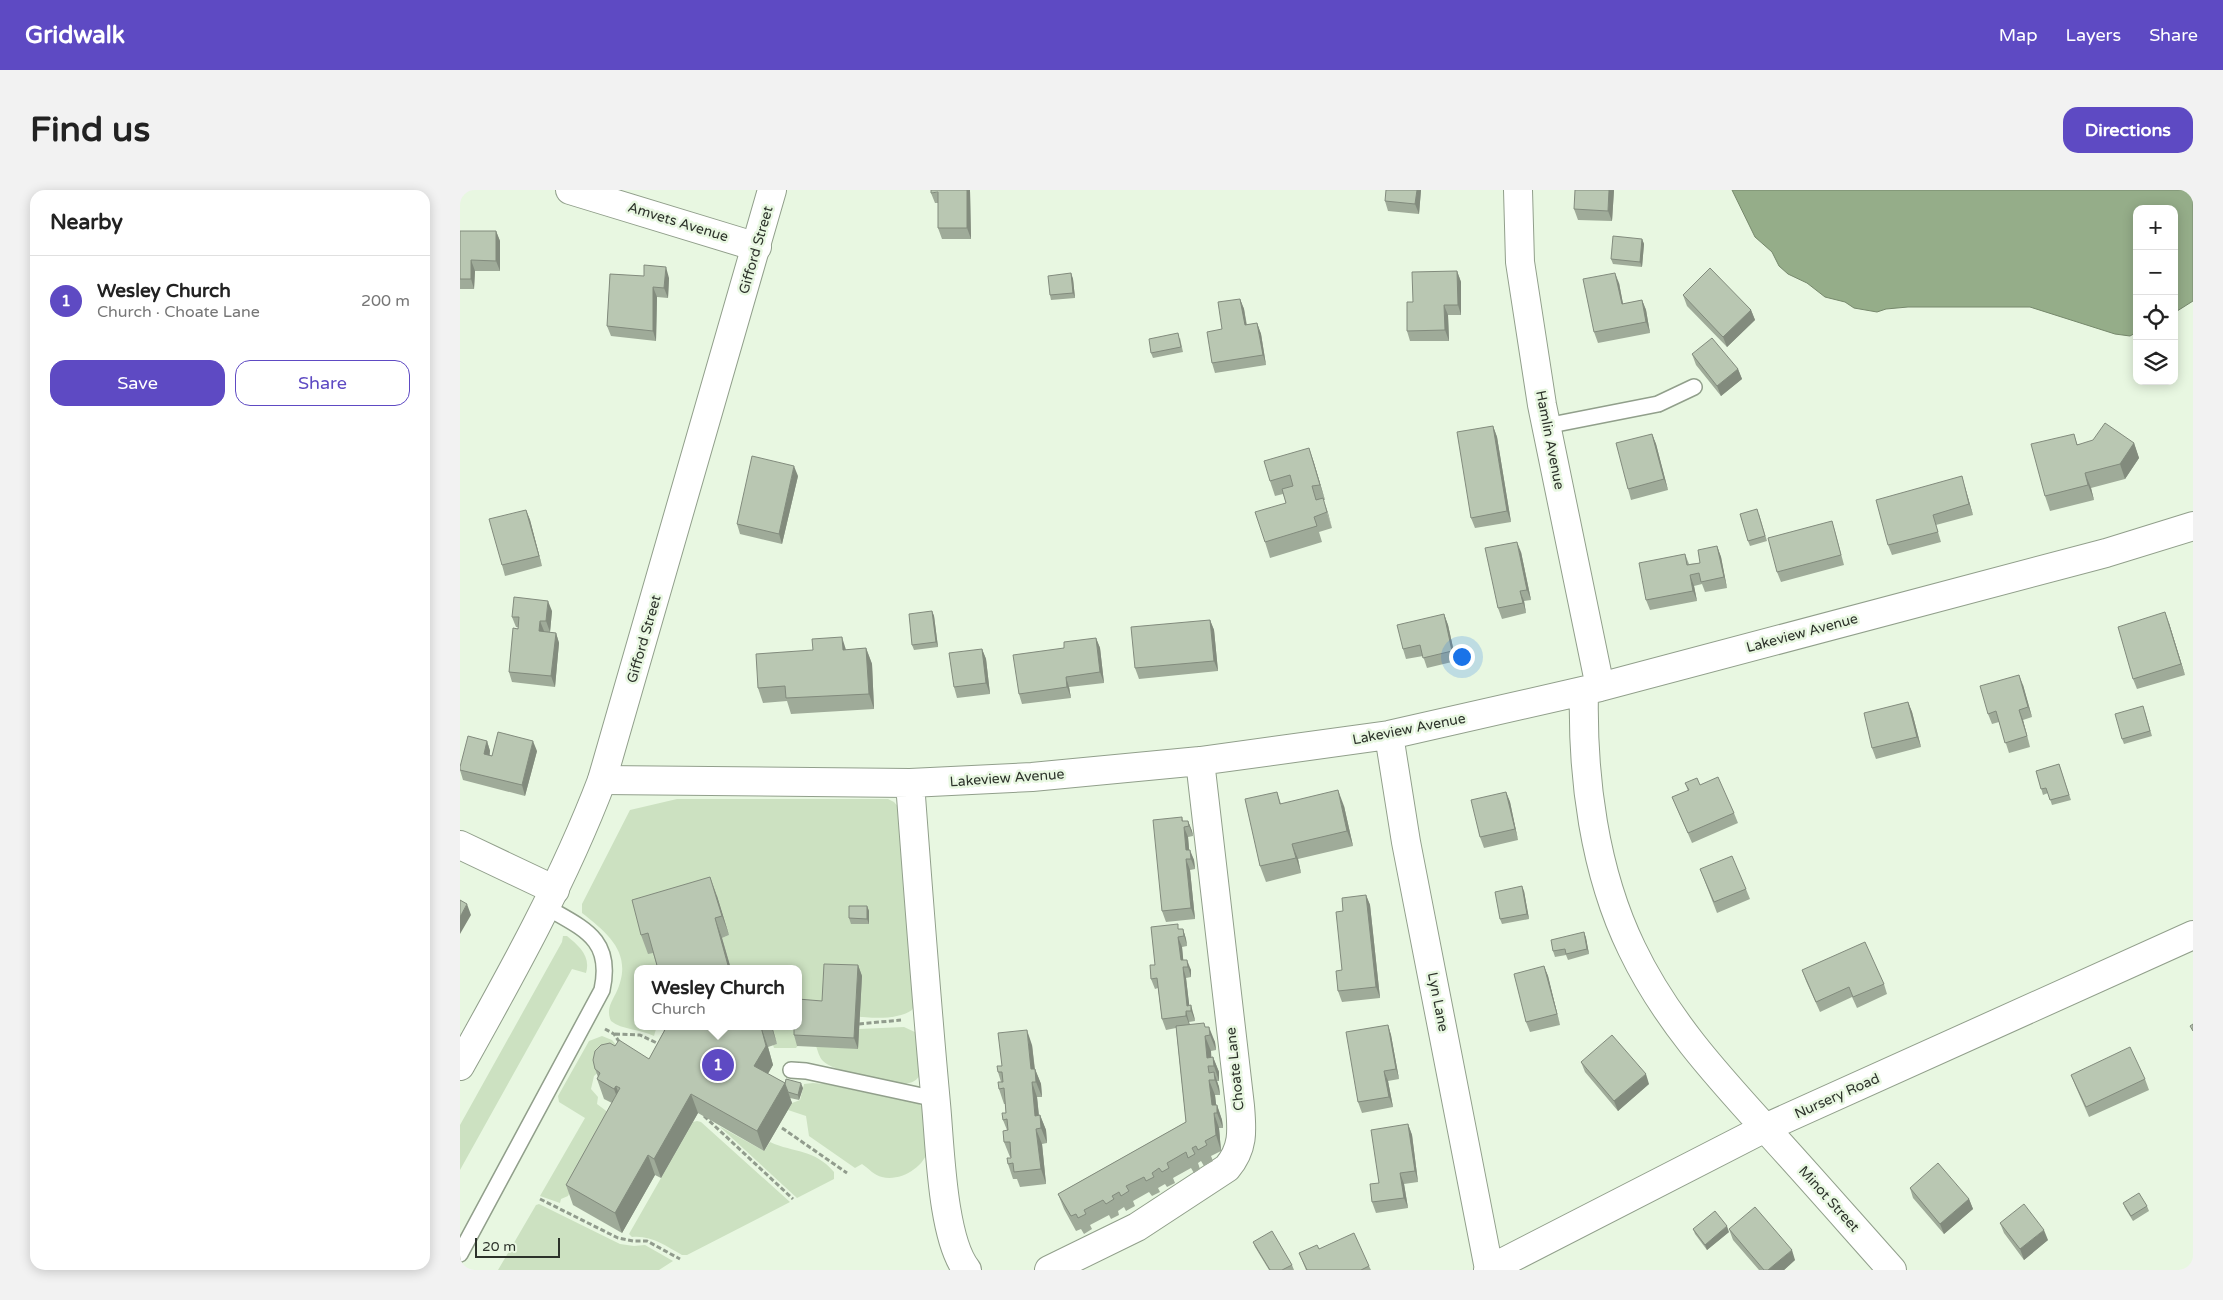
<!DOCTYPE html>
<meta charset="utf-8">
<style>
body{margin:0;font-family:"Varela Round",sans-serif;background:#f2f2f2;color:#222}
.controls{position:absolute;right:15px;top:15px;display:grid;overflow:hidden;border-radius:10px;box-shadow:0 2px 12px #0003}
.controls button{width:45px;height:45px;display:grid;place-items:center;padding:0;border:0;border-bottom:1px solid #e0e0e0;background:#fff;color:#222;font:25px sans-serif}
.scale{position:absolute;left:15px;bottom:12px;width:85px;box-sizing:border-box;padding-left:5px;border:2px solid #2c322a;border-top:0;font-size:14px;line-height:18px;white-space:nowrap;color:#2c322a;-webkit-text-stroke:4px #e8f7e1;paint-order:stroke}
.you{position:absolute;left:1001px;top:466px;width:18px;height:18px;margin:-12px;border:4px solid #fff;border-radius:50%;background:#1a73e8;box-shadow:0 0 0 8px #1a73e833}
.badge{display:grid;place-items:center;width:32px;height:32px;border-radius:50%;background:#5e4ac3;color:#fff;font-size:16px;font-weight:700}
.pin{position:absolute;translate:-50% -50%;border:2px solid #fff;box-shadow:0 1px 5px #0006}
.popup{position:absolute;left:174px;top:775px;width:168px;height:65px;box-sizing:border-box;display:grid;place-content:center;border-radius:10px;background:#fff;filter:drop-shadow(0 1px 4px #0005);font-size:16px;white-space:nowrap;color:#767676}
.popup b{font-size:19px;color:#222}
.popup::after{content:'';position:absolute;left:50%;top:100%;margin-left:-10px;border:10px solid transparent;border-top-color:#fff}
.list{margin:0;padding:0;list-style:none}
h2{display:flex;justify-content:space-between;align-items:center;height:65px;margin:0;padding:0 20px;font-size:21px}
h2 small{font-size:16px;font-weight:400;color:#767676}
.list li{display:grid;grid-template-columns:32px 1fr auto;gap:15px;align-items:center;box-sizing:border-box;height:90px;padding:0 20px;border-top:1px solid #e0e0e0}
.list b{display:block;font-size:19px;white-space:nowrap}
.list p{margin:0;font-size:16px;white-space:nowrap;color:#767676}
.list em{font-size:16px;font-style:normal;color:#767676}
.actions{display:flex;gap:10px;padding:15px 20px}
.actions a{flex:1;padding:11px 0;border:1px solid #5e4ac3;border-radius:15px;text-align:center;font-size:18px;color:#5e4ac3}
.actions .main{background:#5e4ac3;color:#fff}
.icon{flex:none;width:28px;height:28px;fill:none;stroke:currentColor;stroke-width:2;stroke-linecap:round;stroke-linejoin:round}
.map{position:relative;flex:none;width:1733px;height:1080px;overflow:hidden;border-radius:15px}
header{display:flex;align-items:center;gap:30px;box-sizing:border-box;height:70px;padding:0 25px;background:#5e4ac3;color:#fff}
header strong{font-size:24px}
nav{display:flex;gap:28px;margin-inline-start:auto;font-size:18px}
.intro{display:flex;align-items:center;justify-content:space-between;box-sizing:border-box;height:120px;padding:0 30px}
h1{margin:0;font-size:35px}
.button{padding:12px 22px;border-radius:15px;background:#5e4ac3;color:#fff;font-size:18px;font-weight:700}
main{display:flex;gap:30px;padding:0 30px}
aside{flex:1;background:#fff;border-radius:15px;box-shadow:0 2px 12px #0003}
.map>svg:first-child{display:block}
</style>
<header>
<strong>Gridwalk</strong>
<nav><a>Map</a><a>Layers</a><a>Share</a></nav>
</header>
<div class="intro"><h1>Find us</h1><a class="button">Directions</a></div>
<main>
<aside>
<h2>Nearby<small></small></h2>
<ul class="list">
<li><span class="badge">1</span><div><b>Wesley Church</b><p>Church · Choate Lane</p></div><em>200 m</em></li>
</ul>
<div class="actions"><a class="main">Save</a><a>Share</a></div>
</aside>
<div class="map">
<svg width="1733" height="1080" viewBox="0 0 1733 1080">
<rect width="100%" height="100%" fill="#e8f7e1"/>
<path fill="#cce1c1" d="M217,609H428L434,612L440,619L454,816L452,820C432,834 389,826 366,821L336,858H314L313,855L317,854L312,836H338V779H271L262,748L269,745L195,763L199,779H178V836H204V840L196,839L194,846C180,839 162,840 151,831C146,820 151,813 156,803C174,765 150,745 122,723V714L170,620Z
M103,746H107C119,756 131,766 126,783L112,779L0,980V935L102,752Z
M444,837L457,843L461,882C458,891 452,893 443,894C426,891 373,882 363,871C359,867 358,861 356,856L399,839Z
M142,846L152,850L162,862L134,886L131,899L138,907L137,914L149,923L108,1006L101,1009L100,1013L80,1006L125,928L99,912L98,906L129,851Z
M353,893L365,894L459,914L465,919C466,931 470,947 468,959C465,977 440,992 422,987C415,986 408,978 402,974L395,978L349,946L346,926L328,920L332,913L340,910L344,894Z
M237,931L241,932L330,1012L227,1065H222C206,1056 191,1045 172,1047L169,1044L233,932Z
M259,936L304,961L310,952C334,963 355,959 374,982V989L337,1008Z
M79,1014L160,1054L174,1056L185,1055L213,1071L199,1080H38L76,1015Z"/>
<path fill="#95ad89" stroke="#76886c" d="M1272,0H1733V111L1714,123V19H1677V142L1670,146L1655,144L1570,117H1448L1426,119L1417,122L1394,118L1385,112L1365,107L1347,93L1328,84L1319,76L1312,62L1295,47Z"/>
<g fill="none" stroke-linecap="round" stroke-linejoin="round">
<defs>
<path id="service" d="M1086,236L1198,214L1234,197
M331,880L346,881L476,909
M0,1064L142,800C153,749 124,739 86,717"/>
<path id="minor" d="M110,0L297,57
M1058,0L1060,72L1082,215L1140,497
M1124,501C1122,586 1134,681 1172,759C1205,828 1255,883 1306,939C1349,986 1390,1033 1432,1080
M929,545L946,652L1029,1079
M142,590L450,593L572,587L740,571L929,545L1140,497L1646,363L1733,336
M450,593C458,700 466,807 476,914C480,955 482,1049 507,1080
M0,655L95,700
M589,1080L677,1037L767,978C784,958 782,940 780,916L740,571
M1028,1080L1305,938L1733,745"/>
<path id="secondary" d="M0,876C52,783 104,690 142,590L312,0"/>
</defs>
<use href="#service" stroke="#919f8b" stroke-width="18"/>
<use href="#minor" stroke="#919f8b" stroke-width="30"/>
<use href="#secondary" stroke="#919f8b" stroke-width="30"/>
<path stroke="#919c8d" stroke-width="3" stroke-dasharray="5 2.5" stroke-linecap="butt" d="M399,834L441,830
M145,839L154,844L160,853
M155,844L180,845L201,855
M244,926L333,1009
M322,938L387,983
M80,1009L158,1048L173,1051H187L220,1069"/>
<use href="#service" stroke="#fff" stroke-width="15"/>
<use href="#minor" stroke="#fff" stroke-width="28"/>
<use href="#secondary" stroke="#fff" stroke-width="28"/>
</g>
<path fill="#9fab99" d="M510,0L511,49H482L478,38V13H475L471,3Z
M961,0L959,24L928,21L925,11Z
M1154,0L1152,31L1118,30L1114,19Z
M0,41H36L40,51V81H15L14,99H0Z
M1182,49L1184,54L1182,77L1153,74L1151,69Z
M997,81L1001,92V125H988L989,151H950L947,141L953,112Z
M611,83L613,89L615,108L591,110L590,105Z
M150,84L209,88L208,108L197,107L196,151L151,146L147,136Z
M1159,93L1163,114L1182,110L1186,120L1190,143L1138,153L1134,142Z
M1223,105L1291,120L1295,130L1267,157L1227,116Z
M780,109L784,119L787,135L797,133L801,144L806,175L755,183L752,173L762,139Z
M720,148L723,162L693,168L691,163Z
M1232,164L1278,179L1282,189L1261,206L1236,175Z
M1033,236L1037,247L1051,332L1015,338L1011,328Z
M1192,244L1196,254L1208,300L1171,310L1168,299Z
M1614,244L1617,254L1674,253L1679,268L1665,289L1631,298L1634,310L1590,321L1585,306Z
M849,258L854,273L865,310H863L872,338L859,342L862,352L810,368L805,352L826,313L823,304L815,306L810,291Z
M338,286L322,354L280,344L277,334Z
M1505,297L1513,325L1476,335L1481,352L1432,365L1428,355Z
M66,320L70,330L82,376L45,386L42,375Z
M1299,324L1307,351L1290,356L1288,351Z
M1372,331L1375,341L1384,375L1321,392L1317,382Z
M1257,356L1261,367L1267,398L1245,402L1242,394L1234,396L1237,411L1190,420L1186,410L1225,364L1229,374L1240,373Z
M1061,362L1071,410L1064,411L1066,423L1042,429L1038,418Z
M92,421L90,442H84L96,443L99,453L95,497L52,492L49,482L58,437H56L52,427Z
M472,421L474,426L478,457L454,460L452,455Z
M984,424L988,435L996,471L967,478L963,466L946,469L943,459Z
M750,430L754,440L758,481L679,489L675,478Z
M1709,433L1725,485L1677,499L1673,489Z
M636,448L640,458L644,493L609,497L611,508L562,514L559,504L604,458Z
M406,458L412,474L414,519L331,524L327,511L303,513L298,498L386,460Z
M522,459L526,469L530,504L497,508L494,497Z
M1563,495L1572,527L1563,530L1570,557L1549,563L1539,532L1532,534L1528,524Z
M1448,512L1452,522L1461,557L1416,569L1412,558Z
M1685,522L1692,546L1664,554L1662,549Z
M27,551L30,561V565L32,566L77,561L65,606L3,590L0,580Z
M1599,574L1611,610L1592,615L1588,603L1583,605L1576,581Z
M1225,593L1240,595L1274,623L1278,633L1232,653L1212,607L1228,601Z
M817,602L821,614L884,616L893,656L838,669L841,683L806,692L800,676Z
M1046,602L1050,612L1058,650L1024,658L1020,647Z
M722,627L723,631H728L732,641L733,646L728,647L729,660L734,670L735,679L730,680L735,729L706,732L702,721Z
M1240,679L1286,699L1290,709L1257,723Z
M1064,701L1069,729L1042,734L1040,729Z
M906,705L910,715L920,808L882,812L878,801L882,780L883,721Z
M257,706L269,745L262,748L271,779H198L193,763L188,764L181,745Z
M407,716L409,721V734H391L389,728Z
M720,739H723L726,749L727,756L722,757L723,770L731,780V787L726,788L729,815L734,826L735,831L729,832L730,835L746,837L755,852L756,860L751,861V867H753L759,882V891H757L759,897L760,905H755L756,915H757L762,930L763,938H759L761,961L751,966L753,971L744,976L741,971L738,973L740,979L734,983L731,978L713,988L715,993L707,997L705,994L698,998L700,1002L692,1006L689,1002L673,1011L675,1016L666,1021L664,1017L658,1021L659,1025L651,1029L649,1025L630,1035L632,1039L624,1044L621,1039L616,1041L604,1019L598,1004L726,932L716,838L706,840L702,829L698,798L695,799L691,789L695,775Z
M1124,742L1126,748L1129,764L1108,770L1106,765L1095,767L1093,761Z
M398,775L402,786L398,859L337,856L334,845L362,811Z
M1084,776L1088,786L1100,835L1070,842L1066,832Z
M1342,780L1424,794L1427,804L1397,818L1392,807L1360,822L1346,791Z
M928,835L931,845L939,889L928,891L933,917L902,923L898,912Z
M202,836H312L317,854L308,857L313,875L308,884L325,893L343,898L339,910L330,908L332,913L304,961L238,923L201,988L195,985L162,1043L113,1015L106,995L152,913L144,909L137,889L138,887L135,879L155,856L189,869L204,841Z
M572,855L575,879L581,894L582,907H577L579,925H580L586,940L587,953L582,954L586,994L560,997L557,989H553L548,974L551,968V967H550L544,952L547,940L543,930L546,923L545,914H544L539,899L541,892L538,882L542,876Z
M1121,872L1189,894L1158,921L1125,882Z
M1611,885L1685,889L1689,900L1629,927L1615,895Z
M948,934L952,945L958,992L944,994L948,1018L916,1023L912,1012L919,993Z
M1450,998L1509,1009L1513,1019L1484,1044L1453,1008Z
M1663,1013L1687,1016L1689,1021L1673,1031L1665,1018Z
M1540,1033L1588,1050L1564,1070L1544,1043Z
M1233,1039L1269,1042L1247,1060L1235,1044Z
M1269,1039L1335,1070L1324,1080H1299L1273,1050Z
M793,1052L832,1075L834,1080H809L795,1057Z
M859,1059L909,1076L911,1080H846L839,1063Z"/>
<path fill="#828b7d" d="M507,0H510L511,49L507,38Z
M957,0H961L959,24L955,14Z
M1149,0H1154L1152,31L1148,21Z
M36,41L40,51V81L36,71Z
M1182,49L1184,54L1182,77L1180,72Z
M11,70L15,81L14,99L11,89Z
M206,77L209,88L208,108L204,98Z
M997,81L1001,92V125L998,115Z
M611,83L613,89L615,108L613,103Z
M1155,83L1159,93L1165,124L1162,114Z
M193,97L197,107L196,151L193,141Z
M780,109L784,119L788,146L785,135Z
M1182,110L1186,120L1190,143L1186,132Z
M984,115L988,125L989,151L985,140Z
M1291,120L1295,130L1267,157L1263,147Z
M797,133L801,144L806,175L803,165Z
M1278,179L1282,189L1261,206L1257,196Z
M1033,236L1037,247L1051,332L1047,321Z
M1192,244L1196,254L1208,300L1204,289Z
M1674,253L1679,268L1665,289L1660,274Z
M849,258L854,273L865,310L860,295Z
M334,276L338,286L322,354L319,344Z
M1625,283L1631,298L1634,310L1628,295Z
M1502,286L1505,297L1513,325L1509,314Z
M863,308L868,323L872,338L867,322Z
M66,320L70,330L82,376L79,366Z
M1057,352L1061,362L1071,410L1067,400Z
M1257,356L1261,367L1267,398L1264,387Z
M1230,385L1234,396L1237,411L1233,401Z
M1060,401L1064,411L1066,423L1063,413Z
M88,411L92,421L90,442L86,431Z
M472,421L474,426L478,457L476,452Z
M1705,422L1709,433L1725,485L1721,474Z
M984,424L988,435L996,471L992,461Z
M750,430L754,440L758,481L754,471Z
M80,431L84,441L83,452L79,441Z
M96,443L99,453L95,497L91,486Z
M382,447L387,463L383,460Z
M636,448L640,458L644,493L640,482Z
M406,458L412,474L414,519L409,504Z
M522,459L526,469L530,504L526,493Z
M1559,485L1563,495L1572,527L1568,517Z
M606,487L609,497L611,508L607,497Z
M1448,512L1452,522L1461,557L1457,547Z
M1559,520L1563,530L1570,557L1567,546Z
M27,551L30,561L27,574L24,564Z
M73,551L77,561L65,606L62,595Z
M878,600L884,616L893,656L887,641Z
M1046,602L1050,612L1058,650L1055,639Z
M728,631L732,641L733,646L729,636Z
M724,637L728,647L730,670L726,660Z
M832,654L838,669L841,683L836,668Z
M730,660L734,670L735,679L731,669Z
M726,669L730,680L735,729L731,718Z
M250,687L257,706L269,745L262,726Z
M1062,696L1064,701L1069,729L1067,724Z
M906,705L910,715L920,808L916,797Z
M7,714L11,725L0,744V727Z
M407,716L409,721V734L407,729Z
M255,728L262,748L271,779H269Z
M723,739L726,749L727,756L724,746Z
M1124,742L1126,748L1129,764L1127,759Z
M718,747L722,757L724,777L721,770Z
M727,770L731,780V787L728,777Z
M398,775L402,786L398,859L394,848Z
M1084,776L1088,786L1100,835L1097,824Z
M723,777L726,788L730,821L727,816Z
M731,815L734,826L735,831L731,821Z
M726,821L729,832L730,837L726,826Z
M928,835L931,845L939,889L936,879Z
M311,836H312L317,854Z
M301,837L308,857L313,875L301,895L294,876Z
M749,837L755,852L756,860L750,845Z
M567,840L572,855L576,892L571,879Z
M745,846L751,861L752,876L747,868Z
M753,867L759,882V891L754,876Z
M575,879L581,894L582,907L576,892Z
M924,881L928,891L933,917L929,907Z
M754,882L759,897L760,905L755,890Z
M1186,884L1189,894L1158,921L1154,911Z
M749,890L755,905L757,923L752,915Z
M572,892L577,907L580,938L575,926Z
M325,893L332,913L304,961L297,941Z
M341,893L343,898L339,910L338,905Z
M156,896L163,915L161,918L154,899Z
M231,904L238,923L201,988L194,969Z
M757,915L762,930L763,938L757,923Z
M754,923L759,938L761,961L756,945Z
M580,925L586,940L587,953L581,938Z
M948,934L952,945L958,992L955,981Z
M576,939L582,954L586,994L581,979Z
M188,965L195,985L162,1043L155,1023Z
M940,983L944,994L948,1018L944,1008Z
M1509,1009L1513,1019L1484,1044L1480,1034Z
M1267,1036L1269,1042L1247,1060L1245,1055Z
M1584,1040L1588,1050L1564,1070L1560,1059Z
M1332,1060L1335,1070L1324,1080H1308Z"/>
<path fill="#b9c7b2" stroke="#828b7d" d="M471,0H507V38H478V2L471,3Z
M926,0H957L955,14L925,11Z
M1115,0H1149L1148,21L1114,19Z
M0,41H36V71L11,70V89H0Z
M1153,46L1182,49L1180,72L1151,69Z
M184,75L206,77L204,98L193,97V141L147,136L150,84L184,86Z
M1250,78L1291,120L1263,147L1223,105Z
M997,81L998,115H984L985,140L947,141V112H953L952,82Z
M611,83L613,103L590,105L588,86Z
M1155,83L1162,114L1182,110L1186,132L1134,142L1123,89Z
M780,109L785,135L797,133L803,165L752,173L747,142L762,139L758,112Z
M718,143L721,157L691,163L689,149Z
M1252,148L1278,179L1257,196L1232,164Z
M1645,233L1674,253L1660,274L1625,283L1628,295L1585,306L1571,254L1614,244L1617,255L1633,250Z
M1033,236L1047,321L1011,328L997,242Z
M1192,244L1204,289L1168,299L1156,253Z
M849,258L860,295L852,296L856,310L863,308L867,322L854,327L857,336L805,352L795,322L826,313L822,299L833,296L830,285L810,291L804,271Z
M292,266L334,276L319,344L277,334Z
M1502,286L1509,314L1473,325L1478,342L1428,355L1416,310Z
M1297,319L1305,346L1288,351L1280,324Z
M66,320L79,366L42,375L29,329Z
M1372,331L1381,365L1317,382L1308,348Z
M1057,352L1067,400L1060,401L1063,413L1038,418L1025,358Z
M1257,356L1264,387L1241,392L1239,383L1230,385L1233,401L1186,410L1179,373L1225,364L1227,375L1240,373L1238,360Z
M54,407L88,411L86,431H80L79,441L96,443L91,486L49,482L53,438L58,439L59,427H52Z
M472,421L476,452L452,455L449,424Z
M1705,422L1721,474L1673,489L1658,437Z
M984,424L992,461L963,468L960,455L943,459L937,435Z
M750,430L754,471L675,478L671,437Z
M382,447L383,460L406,458L409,504L326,508L325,496L298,498L296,464L353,460L352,449Z
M636,448L640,482L606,487L607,497L559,504L553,465L604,458V452Z
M522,459L526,493L494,497L489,463Z
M1559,485L1568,517L1559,520L1567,546L1545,553L1536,521L1528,524L1520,496Z
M1448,512L1457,547L1412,558L1404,523Z
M1683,516L1690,541L1662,549L1655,524Z
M38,542L73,551L62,595L0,580V577L8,546L27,551L24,564L32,566Z
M1599,574L1609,605L1590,610L1586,598L1581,599L1576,581Z
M1258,587L1274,623L1228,643L1212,607L1229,600L1225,593L1237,588L1240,595Z
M878,600L887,641L832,654L836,668L800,676L785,609L817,602L820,614Z
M1046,602L1055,639L1020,647L1011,610Z
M722,627V631H728L729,636L724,637L726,660H730L731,669H726L731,718L702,721L693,630Z
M1272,666L1286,699L1254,712L1240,679Z
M250,687L262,726L255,728L269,779H198L188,743L181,745L172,710Z
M1062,696L1067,724L1040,729L1035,702Z
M906,705L916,797L878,801L876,781L882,780L876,722L883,721L882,708Z
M0,710L7,714L0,727Z
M389,716H407V729L389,728Z
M718,734V739H723L724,746L718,747L721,770H727L728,777H723L727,816L731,815V821H726V826L702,829L697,788L691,789L690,775H695L691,737Z
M1124,742L1127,759L1106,764L1105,759L1093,761L1091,750Z
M1405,752L1424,794L1393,807L1389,797L1356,812L1342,780Z
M364,774L398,775L394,848L334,845V836H338V809L362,811Z
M1084,776L1097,824L1066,832L1054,784Z
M744,833L745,837H749L750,845L745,846L747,868L753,867L754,876H748L749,883L754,882L755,890H749L752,915H757V923H754L756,945L745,951L747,955L738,960L736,956L732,958L735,964L728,968L726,962L707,973L709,978L702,982L699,978L692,983L694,987L686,991L684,987L666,996L669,1001L661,1006L659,1002L652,1006L654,1009L646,1014L643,1010L624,1020L626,1024L618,1028L616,1024L611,1026L598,1004L726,932L716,836Z
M1733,834V841L1730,836Z
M928,835L936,879L924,881L929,907L898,912L886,842Z
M207,836H304L301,837L306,856L294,876L325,893L297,941L231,904L194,969L188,965L155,1023L106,995L160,898L156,896L154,899L137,889L140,883L135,879L133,870L135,861L141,855L150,853L155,856L159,850L189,869Z
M567,840L571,879H575L576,892H572L575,926L580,925L581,938L576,939L581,979L554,982L553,973L548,974L547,968H551L550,952H544L543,941L548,940L547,929L543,930L542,923H546L544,898L539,899L538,892H543L542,882H538L537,876H542L538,843Z
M1152,845L1186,884L1154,911L1121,872Z
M1670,857L1685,889L1626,917L1611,885Z
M326,889L341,893L338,905L328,902L325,894Z
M948,934L955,981L940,983L944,1008L912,1012L910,994L919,993L911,940Z
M1478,973L1509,1009L1480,1034L1450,998Z
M1679,1003L1687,1016L1671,1026L1663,1013Z
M1564,1014L1584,1040L1560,1059L1540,1033Z
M1295,1017L1332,1060L1308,1080H1304L1269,1039Z
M1255,1021L1267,1036L1245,1055L1233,1039Z
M812,1041L832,1075L822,1080H810L793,1052Z
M894,1043L909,1076L901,1080H847L839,1063L857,1055L859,1059Z"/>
<g text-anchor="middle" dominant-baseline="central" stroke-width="5" stroke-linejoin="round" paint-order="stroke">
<g font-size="14" fill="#2c322a" stroke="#e8f7e1">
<text transform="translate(218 32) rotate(17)">Amvets Avenue</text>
<text transform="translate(296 60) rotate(-74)">Gifford Street</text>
<text transform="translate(1090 250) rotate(79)">Hamlin Avenue</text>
<text transform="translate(1342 443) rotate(-15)">Lakeview Avenue</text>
<text transform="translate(184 449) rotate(-74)">Gifford Street</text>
<text transform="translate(949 539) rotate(-11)">Lakeview Avenue</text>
<text transform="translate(547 588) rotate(-4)">Lakeview Avenue</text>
<text transform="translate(978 812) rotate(79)">Lyn Lane</text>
<text transform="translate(775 879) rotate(-96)">Choate Lane</text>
<text transform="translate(1377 906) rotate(-24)">Nursery Road</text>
<text transform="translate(1369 1009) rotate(48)">Minot Street</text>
</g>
</g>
</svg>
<div class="controls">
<button>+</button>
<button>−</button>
<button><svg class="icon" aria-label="locate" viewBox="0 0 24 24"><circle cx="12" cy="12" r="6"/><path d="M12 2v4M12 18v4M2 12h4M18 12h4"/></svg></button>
<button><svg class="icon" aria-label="layers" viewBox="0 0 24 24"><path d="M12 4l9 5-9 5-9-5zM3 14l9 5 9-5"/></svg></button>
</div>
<div class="scale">20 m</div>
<div class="you"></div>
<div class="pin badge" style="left:258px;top:875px">1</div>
<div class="popup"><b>Wesley Church</b>Church</div>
</div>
</main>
